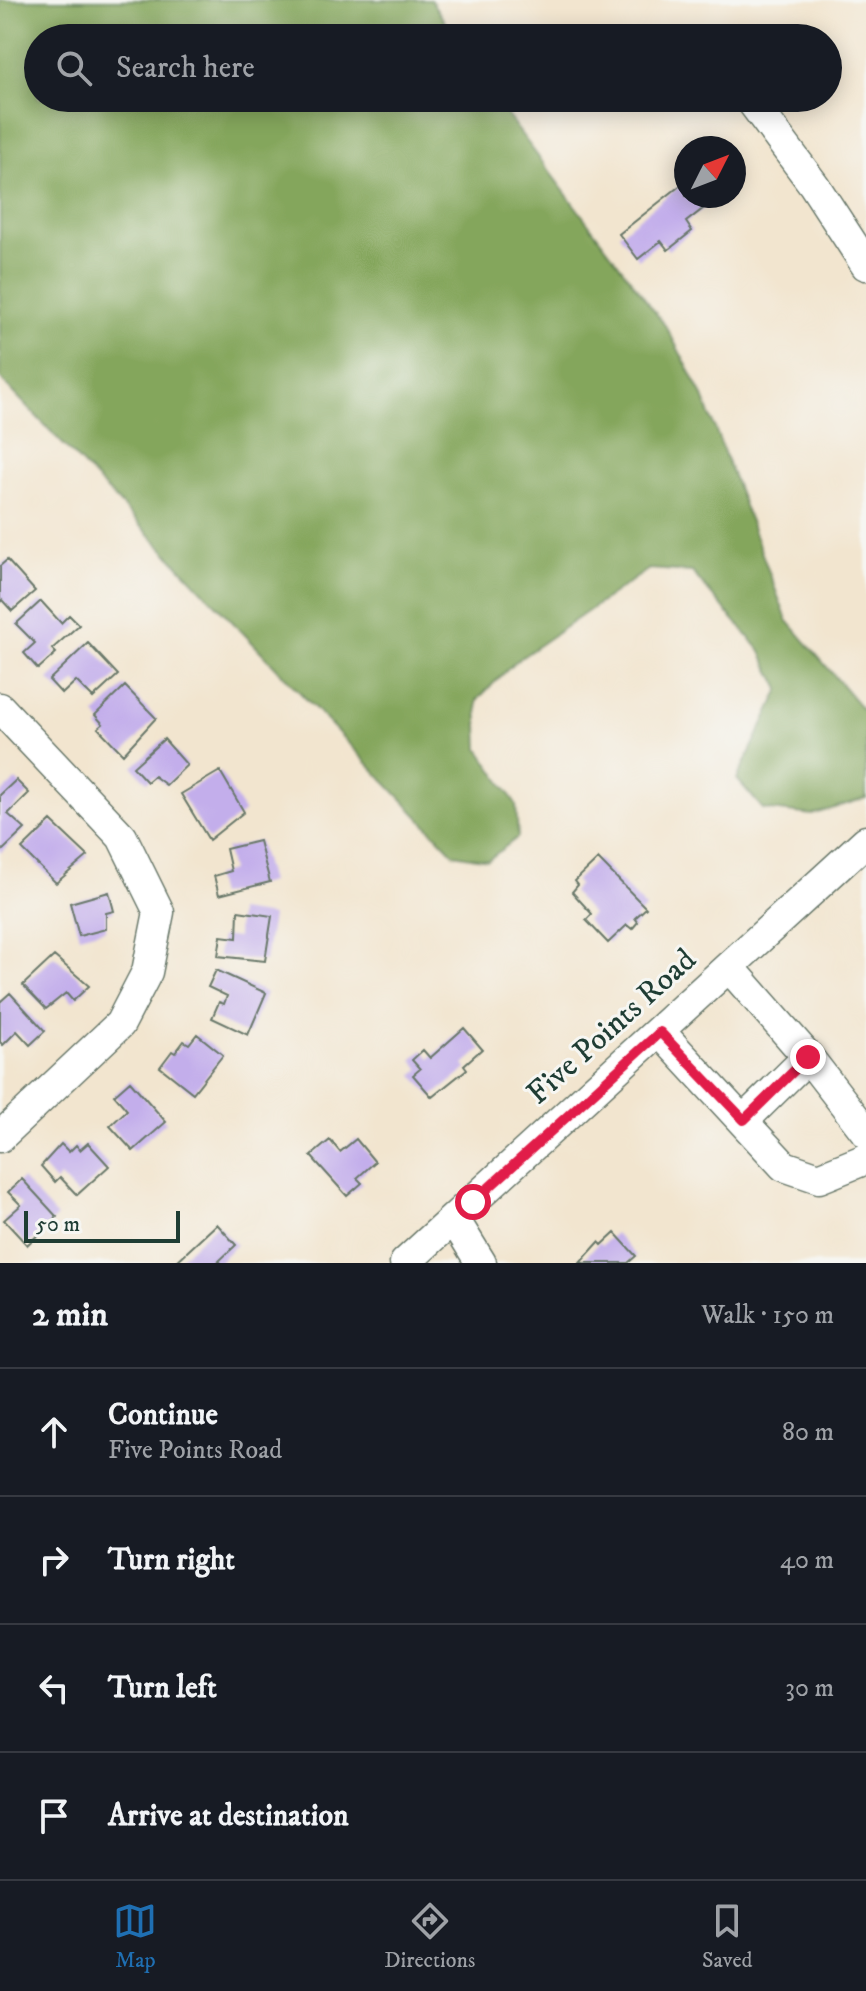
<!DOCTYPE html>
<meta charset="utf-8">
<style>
body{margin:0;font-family:"IM FELL DW Pica",serif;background:#20242c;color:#f1f3f6}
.compass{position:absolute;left:674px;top:136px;width:72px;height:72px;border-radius:50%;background:#171b24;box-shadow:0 4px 20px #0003;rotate:48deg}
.scale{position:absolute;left:24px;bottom:20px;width:156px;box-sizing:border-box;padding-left:8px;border:4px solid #1f3d34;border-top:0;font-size:22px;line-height:28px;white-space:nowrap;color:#1f3d34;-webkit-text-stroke:6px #f6f6f2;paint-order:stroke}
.stop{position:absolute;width:24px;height:24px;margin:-18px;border:6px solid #e11d48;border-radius:50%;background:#fff}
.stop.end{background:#e11d48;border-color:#fff;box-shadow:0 2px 8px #0008}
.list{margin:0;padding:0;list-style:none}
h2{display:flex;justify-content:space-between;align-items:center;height:104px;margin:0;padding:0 32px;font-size:34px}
h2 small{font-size:26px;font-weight:400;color:#9ea1a6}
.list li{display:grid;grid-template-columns:52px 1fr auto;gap:24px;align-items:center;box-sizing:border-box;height:128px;padding:0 32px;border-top:2px solid #363941}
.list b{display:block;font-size:30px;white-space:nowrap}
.list p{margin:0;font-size:26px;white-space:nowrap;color:#9ea1a6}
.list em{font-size:26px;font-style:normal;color:#9ea1a6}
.icon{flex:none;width:44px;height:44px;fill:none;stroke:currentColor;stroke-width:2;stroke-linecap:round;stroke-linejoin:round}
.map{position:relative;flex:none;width:866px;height:1263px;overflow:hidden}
.search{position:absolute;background:#171b24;box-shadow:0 4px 20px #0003;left:24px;right:24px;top:24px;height:88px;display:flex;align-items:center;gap:20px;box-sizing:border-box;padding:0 28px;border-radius:44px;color:#9ea1a6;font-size:30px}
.sheet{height:616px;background:#171b24}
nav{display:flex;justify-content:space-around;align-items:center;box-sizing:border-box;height:112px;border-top:2px solid #363941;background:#171b24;font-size:22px;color:#9ea1a6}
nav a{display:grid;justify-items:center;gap:4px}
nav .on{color:#1f6fb2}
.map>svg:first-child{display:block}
</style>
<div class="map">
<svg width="866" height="1263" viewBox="0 0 866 1263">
<rect width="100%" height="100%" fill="#f6f6f2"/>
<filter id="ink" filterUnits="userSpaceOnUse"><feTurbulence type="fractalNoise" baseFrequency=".0125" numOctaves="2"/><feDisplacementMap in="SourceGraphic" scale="16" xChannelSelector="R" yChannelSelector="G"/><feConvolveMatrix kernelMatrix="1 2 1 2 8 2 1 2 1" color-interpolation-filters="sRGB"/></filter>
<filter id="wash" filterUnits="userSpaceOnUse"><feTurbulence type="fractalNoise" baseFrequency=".006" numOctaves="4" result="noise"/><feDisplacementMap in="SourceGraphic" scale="32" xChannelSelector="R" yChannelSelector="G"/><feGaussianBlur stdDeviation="1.8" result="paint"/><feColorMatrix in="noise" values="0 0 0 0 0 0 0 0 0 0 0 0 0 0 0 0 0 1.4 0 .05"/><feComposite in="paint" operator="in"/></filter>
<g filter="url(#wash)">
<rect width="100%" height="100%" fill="#f2e5cf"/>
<path fill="#84a65b" stroke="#527248" stroke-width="2" d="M0,0H431L455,38H38V98H494L667,328L702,394L787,620L866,713V798L812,815L763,809L737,779L780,689L760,650L692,572L649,569L515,662L477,700L479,749L516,804L518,837L488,860L454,854L0,378Z"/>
<g id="blocks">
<path fill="#c3aeeb" d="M686,181V196H709L713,201L686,222L692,231L668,250L661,241L638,259L619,234Z
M7,560L35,591L12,611L2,600L0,602V566Z
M41,601L61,623L69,615L79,625L52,649L56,653L38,669L24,653L35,643L16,624Z
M88,643L118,675L93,698L76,681L62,694L49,680Z
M125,686L156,718L123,754L98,728L103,724L95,715Z
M164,739L187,765L166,785L154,776L147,782L133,767Z
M220,771L244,812L209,840L181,794Z
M16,780L29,793L8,814L25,829L0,853V795Z
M51,821L88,856L56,883L22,849Z
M259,841L270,882L219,895L214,876L231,871L226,849Z
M598,859L646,908L635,918L638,922L632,929L627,925L608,943L586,920L592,914L572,892L578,885L575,881Z
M109,892L114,911L106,913V929L79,936L70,903Z
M238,911L272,916L265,961L218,956L221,936L237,938Z
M54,956L89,986L73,1001L66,993L46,1009L23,985Z
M216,970L266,993L248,1035L212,1018L219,1002L224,1004L227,996L208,987Z
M10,993L45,1031L30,1045L17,1031L3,1045L0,1042V1002Z
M464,1028L482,1049L464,1065L467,1069L432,1097L413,1075L420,1069L412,1060L423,1050L430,1058Z
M197,1034L223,1055L193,1093L160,1067L172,1051L175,1053L184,1041L189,1044Z
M130,1081L166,1122L133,1151L110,1126L127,1110L114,1095Z
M356,1139L375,1162L357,1178L362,1183L347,1196L311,1156L330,1140L340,1152Z
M88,1143L109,1166L77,1195L60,1177L55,1182L41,1166L61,1144L69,1152L76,1145L80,1150Z
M22,1179L57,1217L27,1245L4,1220L21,1205L8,1192Z
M217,1224L236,1245L219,1261L221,1263H175Z
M615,1233L636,1256L628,1263H580L599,1242L602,1245Z"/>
</g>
</g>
<g filter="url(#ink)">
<use href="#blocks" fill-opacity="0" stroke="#69786a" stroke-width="2"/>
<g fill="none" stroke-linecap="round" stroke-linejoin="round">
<defs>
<path id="minor" d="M753,103L814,185L866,265
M0,708L122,837L159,912L147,972L120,1024L0,1137
M730,968L808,1057L866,1132
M660,1032L784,1166L819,1178L866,1159
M744,1120L808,1057
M454,1219L481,1263
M405,1263L866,841"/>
</defs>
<use href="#minor" stroke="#69786a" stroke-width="33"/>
<use href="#minor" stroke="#fff" stroke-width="30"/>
</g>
</g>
<g fill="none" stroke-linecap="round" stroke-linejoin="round" filter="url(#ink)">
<path stroke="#e11d48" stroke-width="10" d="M473,1202L660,1032L744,1120L808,1057"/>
</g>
<g text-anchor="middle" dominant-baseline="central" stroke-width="6" stroke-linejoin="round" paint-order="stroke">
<g font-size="32" fill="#1f3d34" stroke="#f6f6f2">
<text transform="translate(612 1027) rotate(-42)">Five Points Road</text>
</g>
</g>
</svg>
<svg class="compass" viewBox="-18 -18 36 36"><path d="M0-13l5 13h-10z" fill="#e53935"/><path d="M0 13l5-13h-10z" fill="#9ea1a6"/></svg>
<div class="scale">50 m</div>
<div class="stop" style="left:473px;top:1202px"></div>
<div class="stop end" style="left:808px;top:1057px"></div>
<div class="search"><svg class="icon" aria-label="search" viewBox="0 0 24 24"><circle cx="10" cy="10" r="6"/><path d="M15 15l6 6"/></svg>Search here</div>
</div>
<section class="sheet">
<h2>2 min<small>Walk · 150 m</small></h2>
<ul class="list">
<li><svg class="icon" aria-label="ahead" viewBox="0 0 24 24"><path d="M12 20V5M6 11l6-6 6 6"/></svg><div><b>Continue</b><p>Five Points Road</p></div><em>80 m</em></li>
<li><svg class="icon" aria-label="right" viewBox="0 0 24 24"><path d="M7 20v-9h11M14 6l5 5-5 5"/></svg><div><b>Turn right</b></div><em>40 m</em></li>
<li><svg class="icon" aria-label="left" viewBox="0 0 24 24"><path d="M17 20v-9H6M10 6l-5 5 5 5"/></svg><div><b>Turn left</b></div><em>30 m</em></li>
<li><svg class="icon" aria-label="arrive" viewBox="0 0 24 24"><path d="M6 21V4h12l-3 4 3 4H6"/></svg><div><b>Arrive at destination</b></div></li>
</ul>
</section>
<nav>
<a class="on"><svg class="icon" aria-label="map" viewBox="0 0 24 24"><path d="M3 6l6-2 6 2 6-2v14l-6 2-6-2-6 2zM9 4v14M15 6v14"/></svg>Map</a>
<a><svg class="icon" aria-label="directions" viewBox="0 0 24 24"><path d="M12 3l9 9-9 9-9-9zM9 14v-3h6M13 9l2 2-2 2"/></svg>Directions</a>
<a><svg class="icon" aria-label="saved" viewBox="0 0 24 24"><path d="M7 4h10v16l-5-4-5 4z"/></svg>Saved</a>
</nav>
